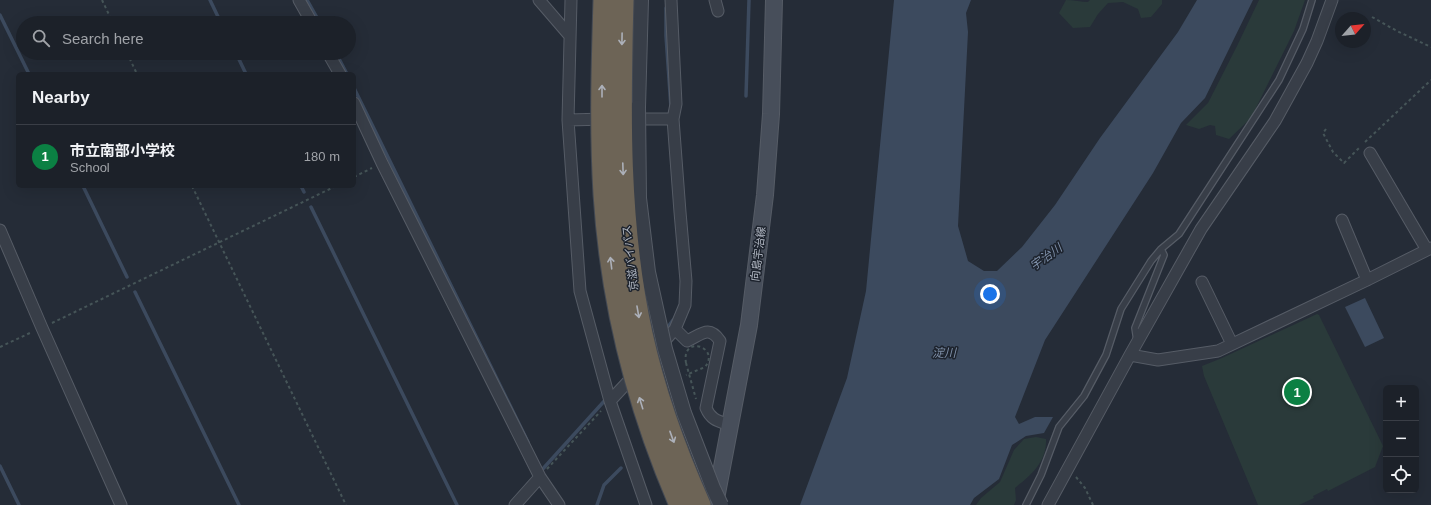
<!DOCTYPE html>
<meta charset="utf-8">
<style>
body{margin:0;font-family:Helvetica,"Noto Sans JP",sans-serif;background:#292e35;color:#f1f3f6}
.controls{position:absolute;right:12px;bottom:12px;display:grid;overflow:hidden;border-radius:6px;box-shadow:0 4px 16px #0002}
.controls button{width:36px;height:36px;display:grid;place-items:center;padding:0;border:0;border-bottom:1px solid #3a3e46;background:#1c2129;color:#f1f3f6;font:20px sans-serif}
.compass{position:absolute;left:1335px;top:12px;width:36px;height:36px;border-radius:50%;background:#1c2129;box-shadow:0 4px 16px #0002;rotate:63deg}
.you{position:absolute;left:990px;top:294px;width:14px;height:14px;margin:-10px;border:3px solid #fff;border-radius:50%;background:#1a73e8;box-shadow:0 0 0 6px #1a73e833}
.badge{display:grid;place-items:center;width:26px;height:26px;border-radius:50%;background:#0b8043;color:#fff;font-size:13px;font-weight:700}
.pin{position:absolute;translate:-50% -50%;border:2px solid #fff;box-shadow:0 1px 4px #0006}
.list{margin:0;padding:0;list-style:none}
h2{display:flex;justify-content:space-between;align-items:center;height:52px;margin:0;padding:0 16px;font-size:17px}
h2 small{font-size:13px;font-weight:400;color:#a0a3a8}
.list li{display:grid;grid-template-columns:26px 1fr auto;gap:12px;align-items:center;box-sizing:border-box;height:64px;padding:0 16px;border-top:1px solid #3a3e46}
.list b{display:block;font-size:15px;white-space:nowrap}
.list p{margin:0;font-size:13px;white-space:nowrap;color:#a0a3a8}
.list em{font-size:13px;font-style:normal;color:#a0a3a8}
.icon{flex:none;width:22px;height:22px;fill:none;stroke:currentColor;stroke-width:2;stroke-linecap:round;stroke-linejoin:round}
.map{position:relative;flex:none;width:1431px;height:505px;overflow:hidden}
.search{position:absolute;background:#1c2129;box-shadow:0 4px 16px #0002;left:16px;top:16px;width:340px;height:44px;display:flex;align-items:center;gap:10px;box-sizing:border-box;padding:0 14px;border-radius:22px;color:#a0a3a8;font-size:15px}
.panel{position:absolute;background:#1c2129;box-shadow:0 4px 16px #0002;left:16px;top:72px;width:340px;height:116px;border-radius:6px}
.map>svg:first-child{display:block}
</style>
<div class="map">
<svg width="1431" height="505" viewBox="0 0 1431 505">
<rect width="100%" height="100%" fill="#252c37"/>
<path fill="#2a3a3a" d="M1066,0C1074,0 1081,2 1088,2L1090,0H1162V4L1151,17L1141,18L1138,9L1123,2L1108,3L1098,14L1090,27L1073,28L1059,13Z
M1259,0H1305L1294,31L1251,118L1229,139L1216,135L1215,126L1210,125L1199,129L1186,125L1208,103L1237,46Z
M1317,314L1319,315L1383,446L1375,467L1328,491L1327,489L1313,496L1314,498L1299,505H1258L1204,376L1202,366L1222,358Z
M1036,437L1046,439C1047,462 1031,475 1015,488L1016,500L1014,505H976L981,498L1000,482L1014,450L1024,439Z"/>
<path fill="#3c4a5e" d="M894,0H971L966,13L968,32L958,226L968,261L984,271H997L1022,247L1055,205L1100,138L1178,32L1197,0H1253L1205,98L1181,123L1153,173L1045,340L1015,417L1019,424L1035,417H1053L1044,433L1026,436L1012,445L999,479L974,498L970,505H800L847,378L866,291Z
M1365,298L1384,338L1365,347L1345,307Z"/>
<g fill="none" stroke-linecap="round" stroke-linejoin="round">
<path stroke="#3c4a5e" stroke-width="3.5" d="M210,0L221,23
M307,0L320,23
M666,8V36L671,108
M0,15L29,74
M236,53L246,74
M336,53L347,74
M354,88L528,442
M746,96L749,0
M83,186L127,277
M301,186L304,192
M311,207L457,505
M135,292L239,505
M665,331L673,320
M0,466L19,505
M540,472L607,398
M597,505L604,485L621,468"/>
<defs>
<path id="service" d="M1137,341L1135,328L1164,255L1161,249
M1026,505L1041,475L1059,427L1084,396L1106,355L1121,309L1151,261L1161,249L1179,234L1279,80L1303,29L1312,0"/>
<path id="minor" d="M299,0L312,23
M539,0L570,36
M571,0L568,120L580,291L610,401L646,505
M715,0L718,11
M328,53L340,74
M354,103L382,163L540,477L559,505
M632,119H673
M568,120L606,119
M1370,153L1427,250
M1342,220L1367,280
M0,230L42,328L121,505
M1202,282L1232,344
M675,329L687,341C702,334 709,325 720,341L706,408C711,420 718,421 730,425
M1130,355L1158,360L1218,351L1367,280L1431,248
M647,361L675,329L685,305L686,281L680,212L673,119L676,104L671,0
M610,401L636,373
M515,505L540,477
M1048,505L1130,355L1201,229L1275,121L1307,63L1317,41L1332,0"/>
<path id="tertiary" d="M638,107L641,0"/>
<path id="secondary" d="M715,504L749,325L765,195L771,114L774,0"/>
</defs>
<use href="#service" stroke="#565c66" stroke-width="8"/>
<use href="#minor" stroke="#565c66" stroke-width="13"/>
<use href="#tertiary" stroke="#565c66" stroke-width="16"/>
<use href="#secondary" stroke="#565c66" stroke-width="18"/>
<path stroke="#465558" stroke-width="2" stroke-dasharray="3 3" stroke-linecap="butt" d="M102,0L113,23
M1372,17L1397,31L1431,47
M127,53L137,74
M1326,129L1323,133L1333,152L1344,163L1360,147
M1365,142L1431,80
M354,177L372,168
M192,186L346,505
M52,323L336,186
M0,347L32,332
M686,363L696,399
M547,469L601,411
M1076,477L1085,488L1093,505"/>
<use href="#service" stroke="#383e48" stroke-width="5.5"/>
<use href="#minor" stroke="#383e48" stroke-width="11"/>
<use href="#tertiary" stroke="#383e48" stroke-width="14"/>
<use href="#secondary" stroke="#474e5a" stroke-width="16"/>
<defs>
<path id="tertiary-bridge" d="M638,107L639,198L648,272L665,349L684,413L713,488L721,505"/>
<path id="motorway-bridge" d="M604,0C602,65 600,129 604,194C611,304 636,404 680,505
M623,0C620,111 618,224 642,334C655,393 675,449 700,505"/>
</defs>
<use href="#tertiary-bridge" stroke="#565c66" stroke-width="16" stroke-linecap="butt"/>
<use href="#motorway-bridge" stroke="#434953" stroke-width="23" stroke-linecap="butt"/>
<path stroke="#465558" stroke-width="2" stroke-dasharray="3 3" stroke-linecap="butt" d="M686,363C681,334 721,347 705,367L686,375"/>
<use href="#tertiary-bridge" stroke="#383e48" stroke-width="14"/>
<use href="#motorway-bridge" stroke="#6d6456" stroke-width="21"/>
</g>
<defs><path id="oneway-shaft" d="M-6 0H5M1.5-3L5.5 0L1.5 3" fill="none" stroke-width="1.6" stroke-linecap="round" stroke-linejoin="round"/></defs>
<g stroke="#acb0b9">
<use href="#oneway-shaft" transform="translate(622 39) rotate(91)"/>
<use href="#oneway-shaft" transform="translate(602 91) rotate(-90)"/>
<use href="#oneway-shaft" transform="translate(623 169) rotate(88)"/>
<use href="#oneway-shaft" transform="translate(611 263) rotate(-97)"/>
<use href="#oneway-shaft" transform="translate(638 312) rotate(80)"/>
<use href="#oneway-shaft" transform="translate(641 403) rotate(-107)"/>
<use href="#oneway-shaft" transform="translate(672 437) rotate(70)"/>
</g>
<g text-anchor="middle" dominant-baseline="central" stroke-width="3" stroke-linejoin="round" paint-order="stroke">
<g font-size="11" fill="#b3b9c4" stroke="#1d232d">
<text transform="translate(758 254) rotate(-83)">向島宇治線</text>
<text transform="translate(630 258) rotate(-97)">京滋バイパス</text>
</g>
<g font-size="12" font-style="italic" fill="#7e8fa8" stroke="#1d232d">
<text transform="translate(1046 257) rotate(-36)">宇治川</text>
<text x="944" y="353">淀川</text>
</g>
</g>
</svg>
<div class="controls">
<button>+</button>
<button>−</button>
<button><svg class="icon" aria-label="locate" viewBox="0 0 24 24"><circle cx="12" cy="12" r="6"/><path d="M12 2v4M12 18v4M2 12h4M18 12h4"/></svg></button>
</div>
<svg class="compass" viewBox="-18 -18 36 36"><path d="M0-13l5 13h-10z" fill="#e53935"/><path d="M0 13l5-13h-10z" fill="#a0a3a8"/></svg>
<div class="you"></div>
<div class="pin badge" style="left:1297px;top:392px">1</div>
<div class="search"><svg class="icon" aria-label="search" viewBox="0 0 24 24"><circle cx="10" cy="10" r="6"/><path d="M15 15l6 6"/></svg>Search here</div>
<section class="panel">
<h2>Nearby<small></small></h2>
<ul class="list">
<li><span class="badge">1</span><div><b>市立南部小学校</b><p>School</p></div><em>180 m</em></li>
</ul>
</section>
</div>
